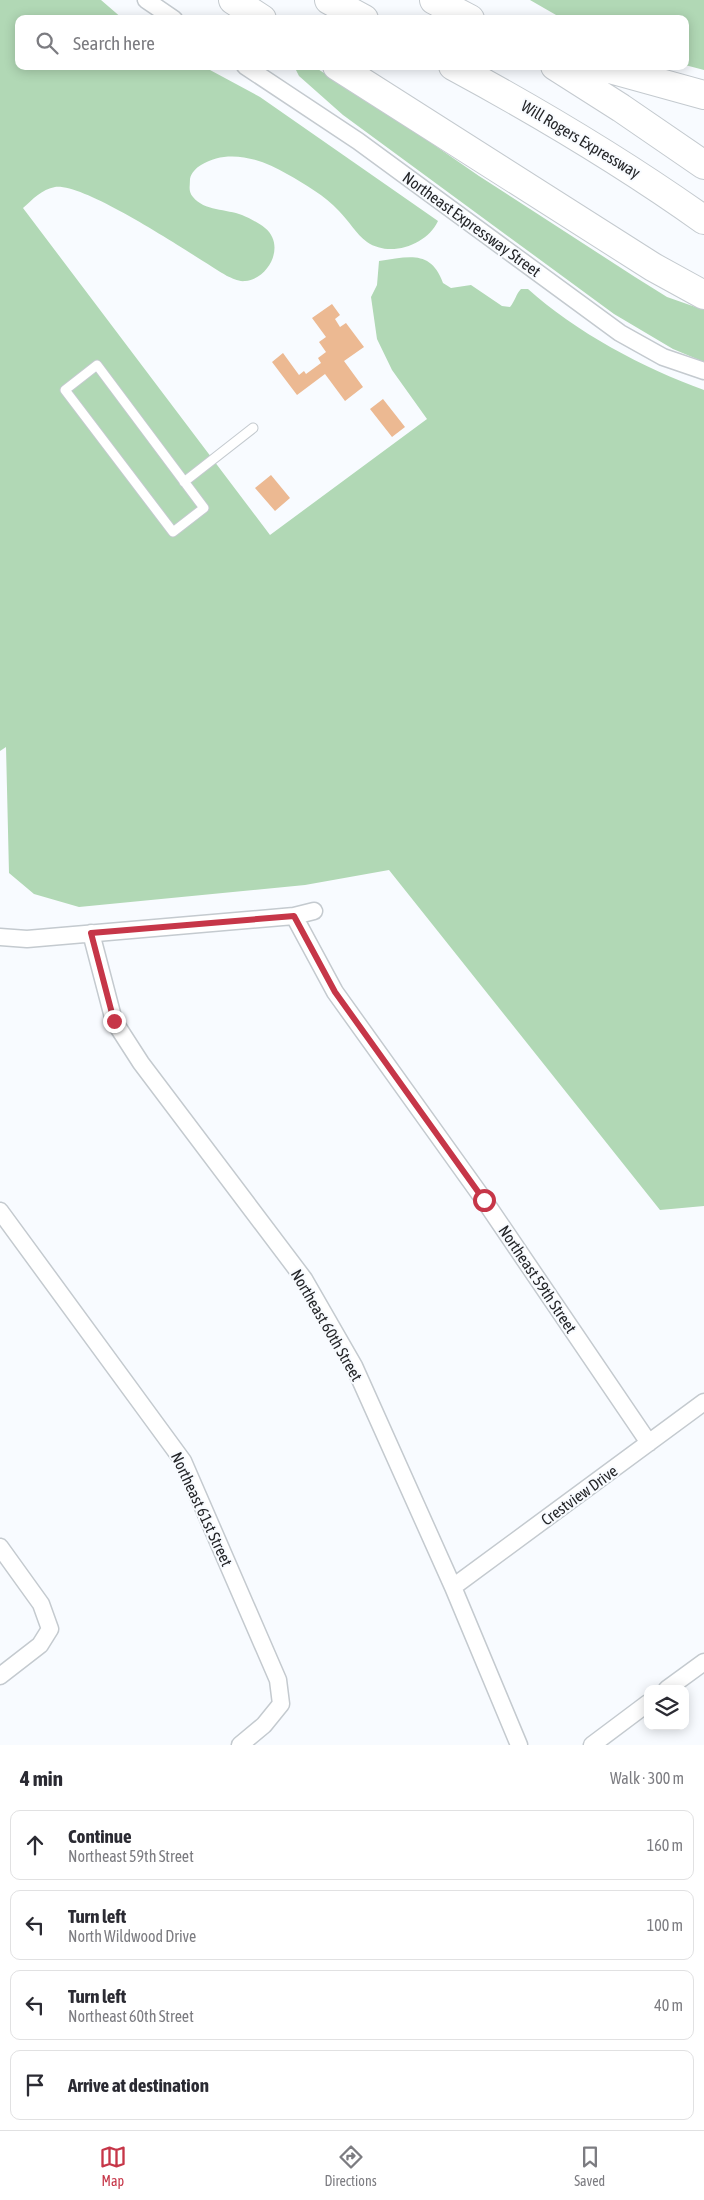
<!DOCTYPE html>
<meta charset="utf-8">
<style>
body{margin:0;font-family:"Asap Condensed",sans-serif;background:#f2f2f3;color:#2b2b33}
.controls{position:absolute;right:15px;bottom:15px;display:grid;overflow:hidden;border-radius:10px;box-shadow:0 2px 12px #0003}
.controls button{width:45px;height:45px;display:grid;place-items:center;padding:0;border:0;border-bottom:1px solid #e1e1e2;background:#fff;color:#2b2b33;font:25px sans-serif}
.stop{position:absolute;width:15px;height:15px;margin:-11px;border:4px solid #c63648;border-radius:50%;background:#fff}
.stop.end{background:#c63648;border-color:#fff;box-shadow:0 1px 5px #0008}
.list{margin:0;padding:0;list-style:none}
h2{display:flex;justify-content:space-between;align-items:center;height:65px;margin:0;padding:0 20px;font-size:21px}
h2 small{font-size:16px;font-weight:400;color:#7c7c81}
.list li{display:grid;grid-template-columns:32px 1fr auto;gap:15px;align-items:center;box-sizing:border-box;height:70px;margin:0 10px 10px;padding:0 10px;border:1px solid #e1e1e2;border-radius:10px}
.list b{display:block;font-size:19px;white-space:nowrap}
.list p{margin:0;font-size:16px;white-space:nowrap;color:#7c7c81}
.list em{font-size:16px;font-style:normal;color:#7c7c81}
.icon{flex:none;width:28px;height:28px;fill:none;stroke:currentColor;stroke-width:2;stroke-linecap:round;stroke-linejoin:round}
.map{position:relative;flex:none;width:704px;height:1745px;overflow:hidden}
.search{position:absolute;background:#fff;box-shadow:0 2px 12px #0003;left:15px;right:15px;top:15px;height:55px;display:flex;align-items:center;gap:12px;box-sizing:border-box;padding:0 18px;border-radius:10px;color:#7c7c81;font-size:19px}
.sheet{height:385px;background:#fff}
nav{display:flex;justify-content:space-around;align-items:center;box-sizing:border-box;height:70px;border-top:1px solid #e1e1e2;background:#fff;font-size:14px;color:#7c7c81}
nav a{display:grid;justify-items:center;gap:2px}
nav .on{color:#c63648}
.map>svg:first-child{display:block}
</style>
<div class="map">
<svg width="704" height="1745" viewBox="0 0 704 1745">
<rect width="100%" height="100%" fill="#f8fbff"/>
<path fill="#b1d8b5" d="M0,0H101L123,19H19V66H197L210,70L260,97L438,221C427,245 390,258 367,242C356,234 349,221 339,211C325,196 305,184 287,174C262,159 228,148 201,165C196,168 191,173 190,179C190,186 188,191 193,197C204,211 227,209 242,215C249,218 259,223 265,228C286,245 269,279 245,281C239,282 232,278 227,276C195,257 87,183 55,187C42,189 32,200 23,208L270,535L427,419L392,370L377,339L371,297L377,285L379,261C408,257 431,249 443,283L451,288L471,285L502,306L510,307C515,301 516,294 521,289H528C574,331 645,369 704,390V1206L660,1210L389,870L305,885L79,907L34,894L9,873L6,747L0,751Z
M530,0H704V70L685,65V19H563Z
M294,66H313L398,120L479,176L635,277L667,297L704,310V362L673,349L614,314L343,115L299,76Z"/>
<path fill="#ecb992" d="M332,304L340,315L335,319L340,327L346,323L364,347L344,361L363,387L345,401L325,374L297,395L272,362L283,353L299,375L304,371L306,374L321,363L318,358L326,352L319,342L326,337L312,318Z
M383,399L405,427L392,437L370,409Z
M271,475L290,498L275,511L255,488Z"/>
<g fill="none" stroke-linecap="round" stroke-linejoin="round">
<defs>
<path id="service" d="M97,365L204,508L173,532L65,390Z
M184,482L253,428"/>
<path id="minor" d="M146,0L174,19
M245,66L358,141L620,333L663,357L704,371
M294,916L335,992L484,1200L649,1443
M91,933L114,1021L141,1063L304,1279L354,1366L453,1587L519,1745
M0,937L27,939L294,916L314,911
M0,1211L183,1461L278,1680L281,1704L264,1725L240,1745
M0,1547L41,1604L50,1629L40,1645L0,1676
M453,1587L704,1402
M667,1689L704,1662
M592,1745L648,1703"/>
<path id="motorway" d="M233,0L262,19
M329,0L364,19
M434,0L470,19
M337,66L653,267L704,295
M453,66C540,113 624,163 704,220
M555,66L621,108L704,165
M599,66L704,95"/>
</defs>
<use href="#service" stroke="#c4cacf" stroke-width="11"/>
<use href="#minor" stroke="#c4cacf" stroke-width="19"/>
<use href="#motorway" stroke="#c4cacf" stroke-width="30"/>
<use href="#service" stroke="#fff" stroke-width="9"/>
<use href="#minor" stroke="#fff" stroke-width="16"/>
<use href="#motorway" stroke="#fff" stroke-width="28"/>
</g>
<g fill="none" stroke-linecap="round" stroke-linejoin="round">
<path stroke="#c63648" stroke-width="6" d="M114,1021L91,933L294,916L335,992L484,1200"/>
</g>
<g text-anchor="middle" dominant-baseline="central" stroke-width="4" stroke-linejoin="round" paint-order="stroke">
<g font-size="16" fill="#252629" stroke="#f8fbff">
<text transform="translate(581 139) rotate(31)">Will Rogers Expressway</text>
<text transform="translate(472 224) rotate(36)">Northeast Expressway Street</text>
<text transform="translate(538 1279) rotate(56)">Northeast 59th Street</text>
<text transform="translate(327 1325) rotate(60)">Northeast 60th Street</text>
<text transform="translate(579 1495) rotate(-36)">Crestview Drive</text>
<text transform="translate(202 1509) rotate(65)">Northeast 61st Street</text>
</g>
</g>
</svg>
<div class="controls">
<button><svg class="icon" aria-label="layers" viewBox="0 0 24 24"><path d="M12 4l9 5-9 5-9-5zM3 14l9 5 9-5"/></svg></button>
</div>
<div class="stop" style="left:484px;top:1200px"></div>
<div class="stop end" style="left:114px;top:1021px"></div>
<div class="search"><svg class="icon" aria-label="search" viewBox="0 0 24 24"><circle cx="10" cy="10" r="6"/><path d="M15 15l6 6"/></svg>Search here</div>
</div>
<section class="sheet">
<h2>4 min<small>Walk · 300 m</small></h2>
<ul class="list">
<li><svg class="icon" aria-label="ahead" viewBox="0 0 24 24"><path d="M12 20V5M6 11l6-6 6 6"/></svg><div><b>Continue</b><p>Northeast 59th Street</p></div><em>160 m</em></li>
<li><svg class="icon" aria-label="left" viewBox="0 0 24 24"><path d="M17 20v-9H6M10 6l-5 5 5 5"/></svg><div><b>Turn left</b><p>North Wildwood Drive</p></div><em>100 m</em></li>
<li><svg class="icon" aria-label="left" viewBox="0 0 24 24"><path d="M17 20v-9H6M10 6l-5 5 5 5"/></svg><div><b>Turn left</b><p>Northeast 60th Street</p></div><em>40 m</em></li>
<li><svg class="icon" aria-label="arrive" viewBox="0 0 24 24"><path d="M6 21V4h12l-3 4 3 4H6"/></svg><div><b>Arrive at destination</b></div></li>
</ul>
</section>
<nav>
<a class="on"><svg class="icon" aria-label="map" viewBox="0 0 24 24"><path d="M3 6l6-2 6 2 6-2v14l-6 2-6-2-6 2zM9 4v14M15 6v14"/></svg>Map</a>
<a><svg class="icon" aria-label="directions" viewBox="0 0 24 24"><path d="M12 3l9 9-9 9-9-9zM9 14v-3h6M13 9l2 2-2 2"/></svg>Directions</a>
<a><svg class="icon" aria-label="saved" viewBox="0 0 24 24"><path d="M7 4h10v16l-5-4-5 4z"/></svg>Saved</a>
</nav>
